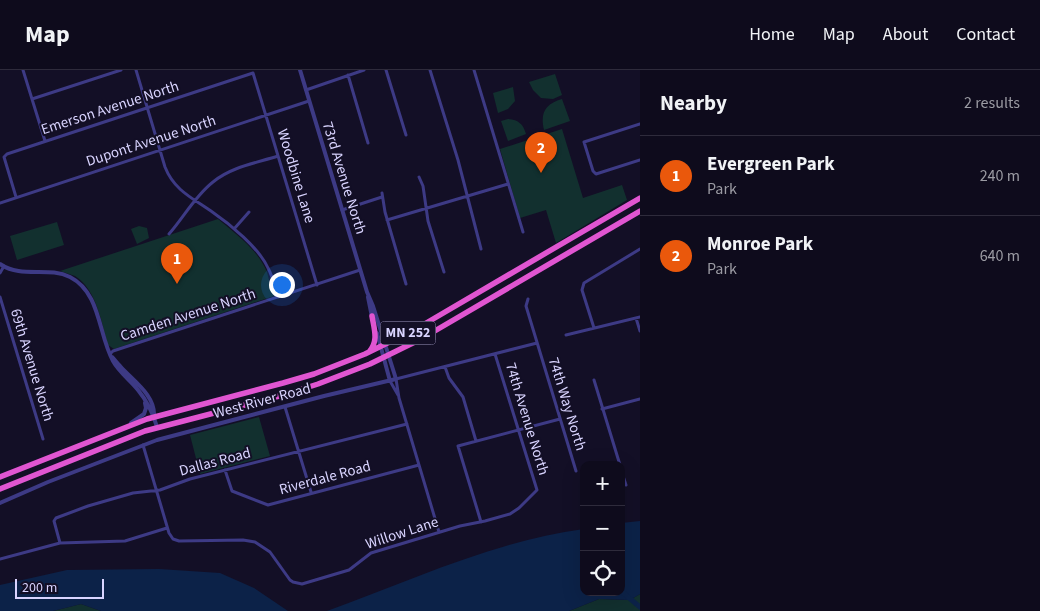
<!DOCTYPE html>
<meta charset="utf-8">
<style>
body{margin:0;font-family:"Source Sans 3",sans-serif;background:#1c1929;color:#f1f3f6}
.controls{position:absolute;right:15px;bottom:15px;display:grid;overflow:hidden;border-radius:10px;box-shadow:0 5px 20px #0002}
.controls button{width:45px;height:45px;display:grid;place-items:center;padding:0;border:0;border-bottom:1px solid #2e2b3b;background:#0e0b1c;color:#f1f3f6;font:25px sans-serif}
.scale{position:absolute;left:15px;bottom:12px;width:89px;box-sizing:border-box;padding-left:5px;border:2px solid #d9d4ff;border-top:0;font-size:14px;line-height:18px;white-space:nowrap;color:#d9d4ff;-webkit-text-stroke:4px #130f26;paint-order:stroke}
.you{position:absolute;left:281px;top:214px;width:18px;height:18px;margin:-12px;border:4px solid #fff;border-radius:50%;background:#1a73e8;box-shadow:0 0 0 8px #1a73e833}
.badge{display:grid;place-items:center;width:32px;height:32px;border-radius:50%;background:#ea580c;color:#fff;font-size:16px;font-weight:700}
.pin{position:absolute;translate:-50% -41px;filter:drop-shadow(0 1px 2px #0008)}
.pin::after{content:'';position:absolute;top:26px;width:18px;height:15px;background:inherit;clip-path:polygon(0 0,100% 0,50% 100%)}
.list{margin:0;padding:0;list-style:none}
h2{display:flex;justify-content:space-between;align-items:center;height:65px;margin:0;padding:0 20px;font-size:21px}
h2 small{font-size:16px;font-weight:400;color:#9b9ba3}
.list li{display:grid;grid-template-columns:32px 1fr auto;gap:15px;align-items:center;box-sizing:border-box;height:80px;padding:0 20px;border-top:1px solid #2e2b3b}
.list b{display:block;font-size:19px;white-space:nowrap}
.list p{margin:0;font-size:16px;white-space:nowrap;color:#9b9ba3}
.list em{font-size:16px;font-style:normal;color:#9b9ba3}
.icon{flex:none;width:28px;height:28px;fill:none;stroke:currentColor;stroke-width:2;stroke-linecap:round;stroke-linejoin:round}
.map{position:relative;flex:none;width:640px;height:541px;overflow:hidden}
header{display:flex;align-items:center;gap:30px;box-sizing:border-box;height:70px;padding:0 25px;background:#0e0b1c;border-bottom:1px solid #2e2b3b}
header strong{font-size:24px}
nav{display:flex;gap:28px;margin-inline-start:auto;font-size:18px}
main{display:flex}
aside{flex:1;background:#0e0b1c}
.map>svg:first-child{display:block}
</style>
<header>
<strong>Map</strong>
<nav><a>Home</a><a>Map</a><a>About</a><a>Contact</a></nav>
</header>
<main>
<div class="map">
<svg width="640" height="541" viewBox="0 0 640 541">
<rect width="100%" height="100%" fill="#130f26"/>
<path fill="#12302f" d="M555,4L562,25L553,29L541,28L533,20L529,12Z
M513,17L515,31L508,39L498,43L493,23Z
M562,29L570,51L544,60C540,43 545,34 562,29Z
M508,49C519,50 523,54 526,64L508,71L501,51Z
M562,59L583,128L622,115L627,130L556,173L546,140L520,148L500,79Z
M218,149C236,164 258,180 267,202C269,210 271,218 274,226L114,279L108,275C101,252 97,220 75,206C70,204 65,203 60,201Z
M57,152L64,175L17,190L10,166Z
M139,156L147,158L149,168L137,174L131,159Z
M259,347L270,386L200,404L190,365Z
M640,524V541H569L599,529L630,530Z
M81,534L101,541H53Z"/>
<path fill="#0c2248" d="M640,451V524L630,530L599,529L569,541H327C412,510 494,471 584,459V522H621V453Z
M159,499L220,503L254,518L288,541H101L81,534L53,541H0V515L67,500Z"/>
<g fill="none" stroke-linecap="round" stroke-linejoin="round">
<path stroke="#0c2248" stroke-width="5" d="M621,521L640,537"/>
<path stroke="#3d3a85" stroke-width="3" d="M23,0L45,71
M136,0L165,97C174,120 192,128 211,141C230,154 259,178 268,198C273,207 275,218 278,227
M386,0L406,65
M430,0L458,90L481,179
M474,0L523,162
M348,5L368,73
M306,20L364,0
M32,29L121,0
M640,54L584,72L593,101L596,104L640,90
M419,107L423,116L428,151L444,202
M382,123L385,142L406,214
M16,127L4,87L7,84L253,3L317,215
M0,133L309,31
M342,140L382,127
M387,150L508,114
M234,159L249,142
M169,164C184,147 195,126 213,112C231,97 256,93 278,86
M0,203L4,196
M0,227L43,369
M528,229L526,236L576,401
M636,248L640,261
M594,258L582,220L584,213L640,179
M566,265L640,247
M110,284L113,281L360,200
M445,297L449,308L463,327L476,371
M594,310L620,395
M390,311L398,325
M285,337L311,422
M602,339L640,329
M143,375L169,463L173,469L179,471L243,470L255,472L270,482L290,510L293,512L302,514L349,500L371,483L460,456L485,451L510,444L519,438L537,420L495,284
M225,400L232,421L268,435L419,395
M621,400L626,415
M481,452L458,376L560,349
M439,462L399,328L396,309L537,273
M60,473L54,451L56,448L88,436L133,423L160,420L190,409L407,354
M0,489L60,473L125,471L167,458"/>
<path stroke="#3d3a85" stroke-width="4" d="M0,194C22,209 48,196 70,207C101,223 98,264 113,291C119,302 130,310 138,320C147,331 153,343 157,357
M368,227L372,247
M377,263L390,311
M112,287C115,290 117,293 120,296C132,310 156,325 154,347
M131,353L144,344L146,338L145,333
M0,433L48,412L157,370L324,326L396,309L373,236L367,222L300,0"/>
<path stroke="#e055d1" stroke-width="5.5" d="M369,282C379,271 374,259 372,246
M0,407L147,349L283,313L314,304L365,284L416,259L640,128
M0,419L145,361L287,324L318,314L370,294L421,269L640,141"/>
</g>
<g text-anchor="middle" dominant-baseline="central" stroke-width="4" stroke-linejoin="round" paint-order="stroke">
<rect fill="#130f26" stroke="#9e99be" stroke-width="1" x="380.5" y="251.5" width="55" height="23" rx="4"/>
<g font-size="14" font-weight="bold" fill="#d9d4ff">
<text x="408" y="263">MN 252</text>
</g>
<g font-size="15" fill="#d9d4ff" stroke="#130f26">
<text transform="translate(110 38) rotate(-18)">Emerson Avenue North</text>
<text transform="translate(151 71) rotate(-18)">Dupont Avenue North</text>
<text transform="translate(296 106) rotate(73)">Woodbine Lane</text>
<text transform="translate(344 108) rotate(73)">73rd Avenue North</text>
<text transform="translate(188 245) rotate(-18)">Camden Avenue North</text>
<text transform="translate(32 295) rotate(73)">69th Avenue North</text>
<text transform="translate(262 331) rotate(-15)">West River Road</text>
<text transform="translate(567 334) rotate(73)">74th Way North</text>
<text transform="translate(527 349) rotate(73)">74th Avenue North</text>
<text transform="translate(215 392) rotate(-15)">Dallas Road</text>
<text transform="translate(325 408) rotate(-15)">Riverdale Road</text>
<text transform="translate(402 463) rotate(-18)">Willow Lane</text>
</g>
</g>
</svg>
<div class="controls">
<button>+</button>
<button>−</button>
<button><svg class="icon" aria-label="locate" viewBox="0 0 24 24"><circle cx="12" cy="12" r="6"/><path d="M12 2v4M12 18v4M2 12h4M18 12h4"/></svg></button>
</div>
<div class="scale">200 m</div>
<div class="you"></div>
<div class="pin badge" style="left:177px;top:214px">1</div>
<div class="pin badge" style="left:541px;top:103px">2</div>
</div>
<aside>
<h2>Nearby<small>2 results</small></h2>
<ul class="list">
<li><span class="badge">1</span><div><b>Evergreen Park</b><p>Park</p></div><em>240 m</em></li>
<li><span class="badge">2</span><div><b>Monroe Park</b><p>Park</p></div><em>640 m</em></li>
</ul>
</aside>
</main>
